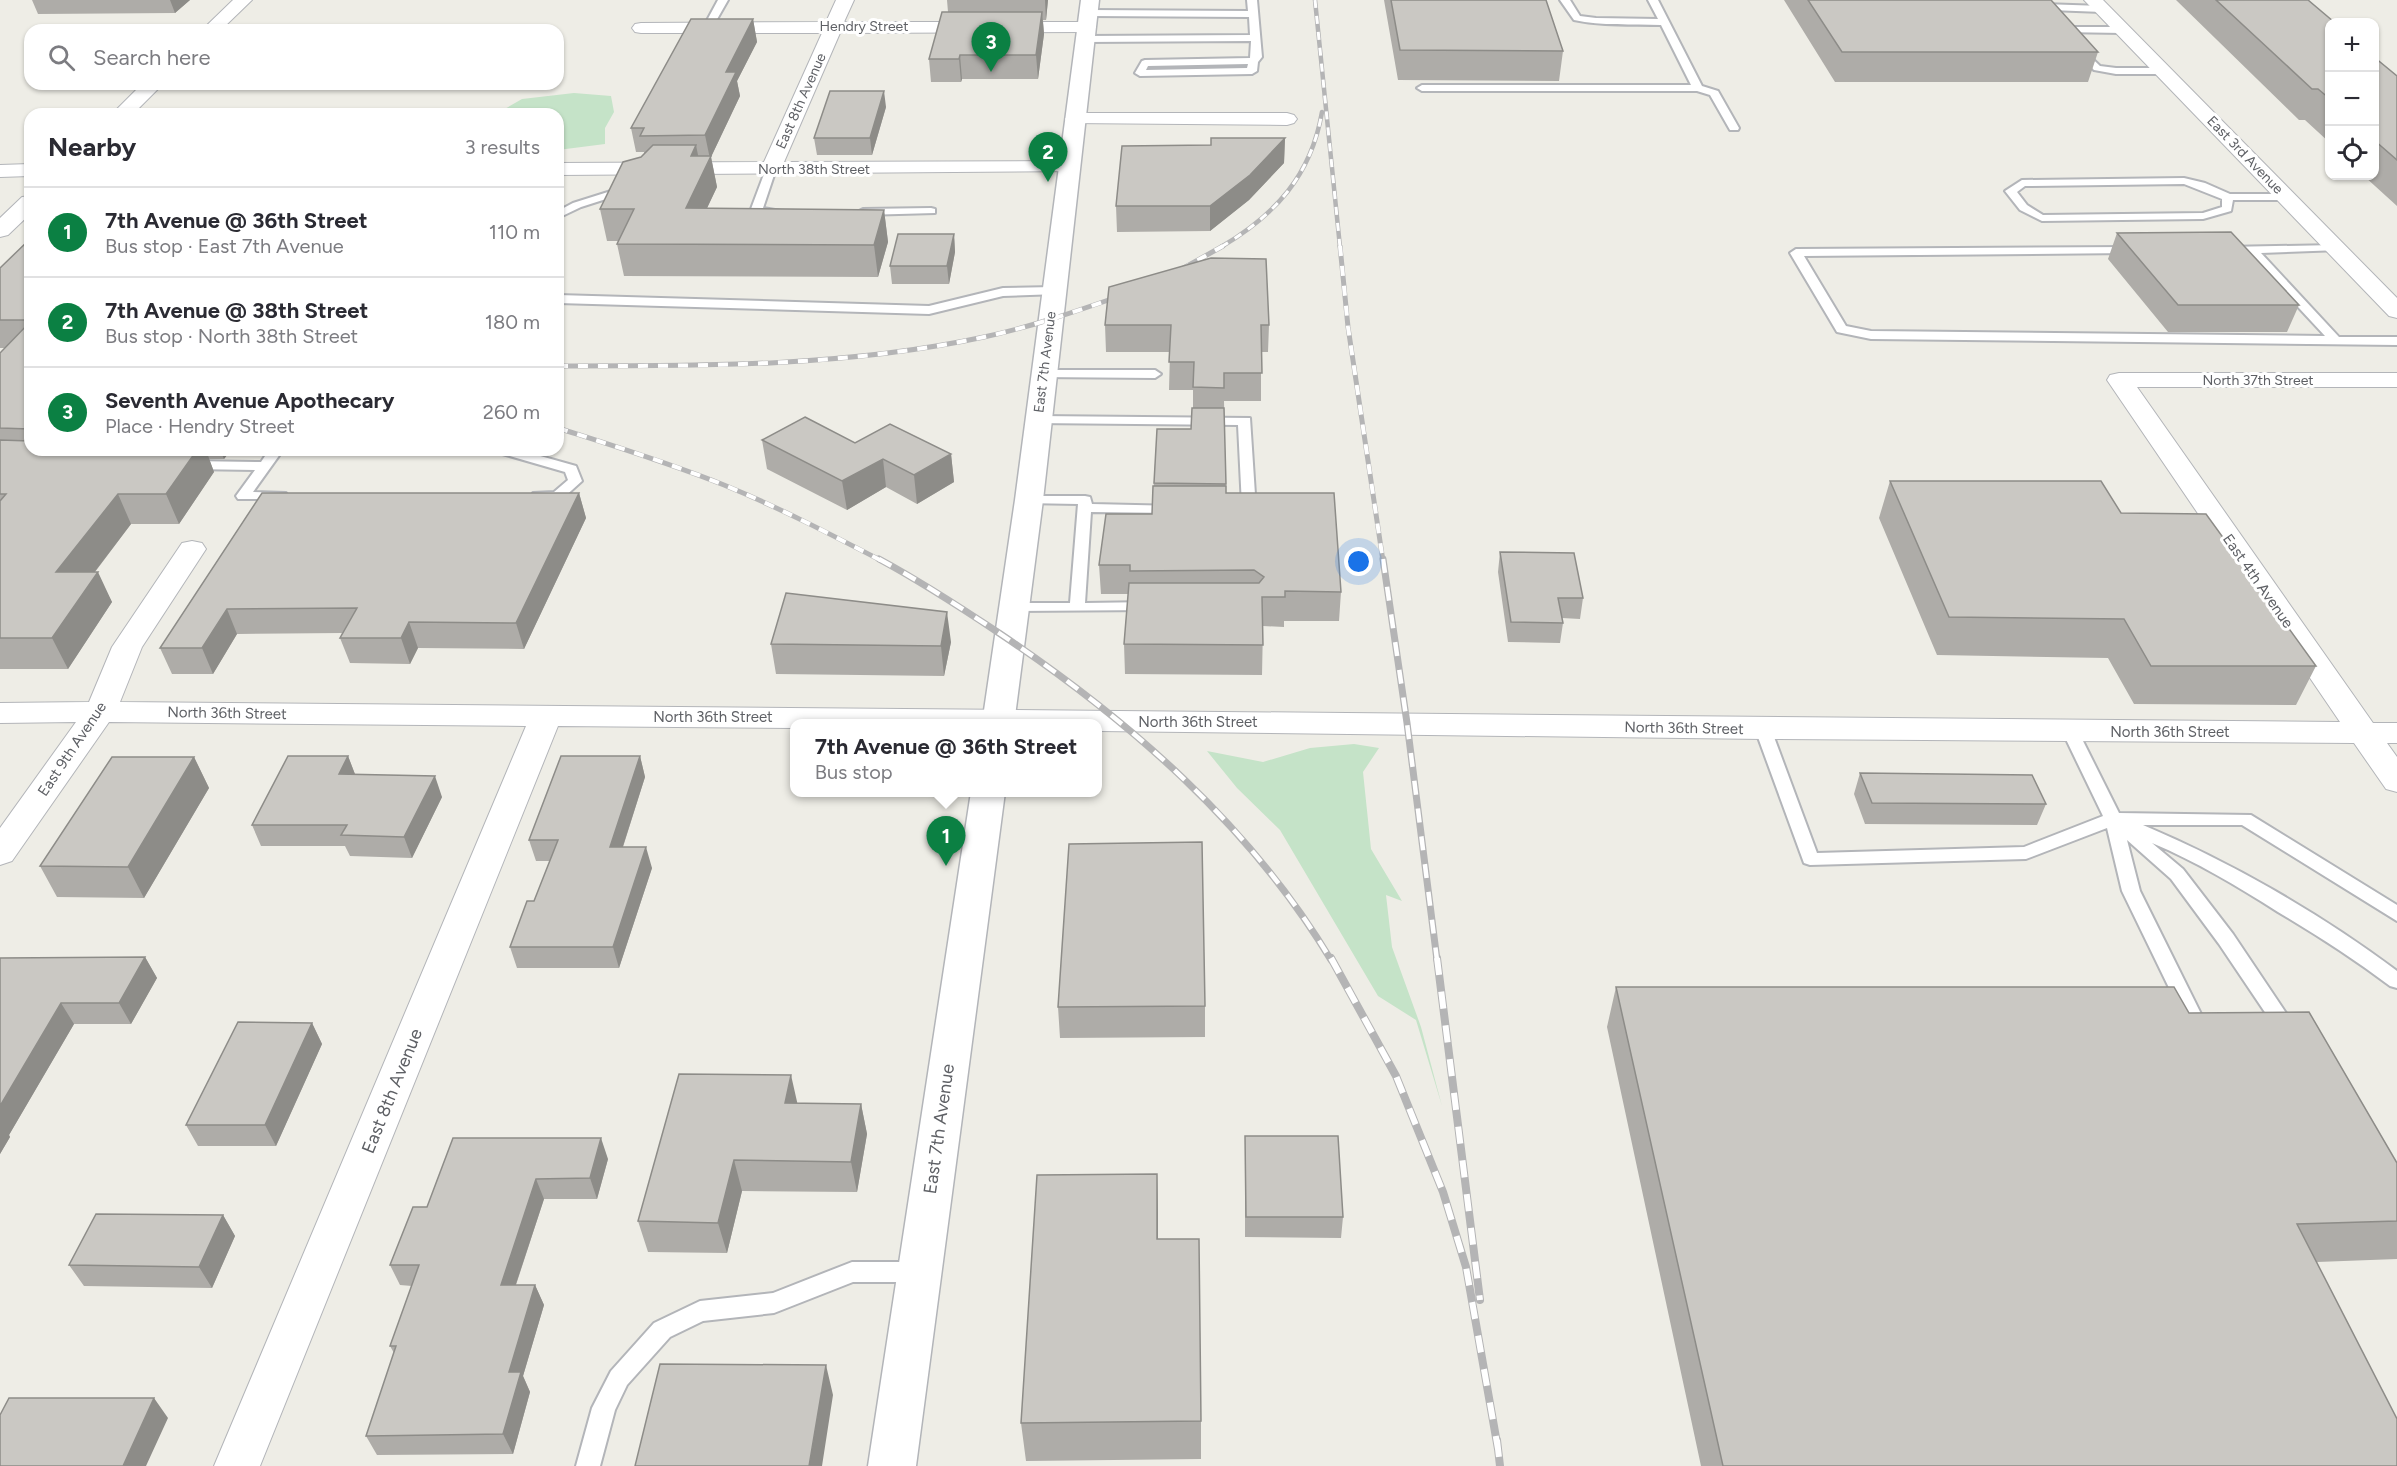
<!DOCTYPE html>
<meta charset="utf-8">
<style>
body{margin:0;font-family:Figtree,sans-serif;background:#f2f2f3;color:#2b2b33}
.controls{position:absolute;right:18px;top:18px;display:grid;overflow:hidden;border-radius:12px;box-shadow:0 2px 4px #0004}
.controls button{width:54px;height:54px;display:grid;place-items:center;padding:0;border:0;border-bottom:2px solid #e1e1e2;background:#fff;color:#2b2b33;font:30px sans-serif}
.you{position:absolute;left:1359px;top:562px;width:21px;height:21px;margin:-15px;border:4px solid #fff;border-radius:50%;background:#1a73e8;box-shadow:0 0 0 9px #1a73e833}
.badge{display:grid;place-items:center;width:39px;height:39px;border-radius:50%;background:#0b8043;color:#fff;font-size:20px;font-weight:700}
.pin{position:absolute;translate:-50% -50px;filter:drop-shadow(0 2px 3px #0008)}
.pin::after{content:'';position:absolute;top:32px;width:21px;height:18px;background:inherit;clip-path:polygon(0 0,100% 0,50% 100%)}
.popup{position:absolute;left:790px;top:719px;width:312px;height:78px;box-sizing:border-box;display:grid;place-content:center;border-radius:12px;background:#fff;filter:drop-shadow(0 2px 4px #0005);font-size:20px;white-space:nowrap;color:#7c7c81}
.popup b{font-size:22px;color:#2b2b33}
.popup::after{content:'';position:absolute;left:50%;top:100%;margin-left:-12px;border:12px solid transparent;border-top-color:#fff}
.list{margin:0;padding:0;list-style:none}
h2{display:flex;justify-content:space-between;align-items:center;height:78px;margin:0;padding:0 24px;font-size:26px}
h2 small{font-size:20px;font-weight:400;color:#7c7c81}
.list li{display:grid;grid-template-columns:39px 1fr auto;gap:18px;align-items:center;box-sizing:border-box;height:90px;padding:0 24px;border-top:2px solid #e1e1e2}
.list b{display:block;font-size:22px;white-space:nowrap}
.list p{margin:0;font-size:20px;white-space:nowrap;color:#7c7c81}
.list em{font-size:20px;font-style:normal;color:#7c7c81}
.icon{flex:none;width:33px;height:33px;fill:none;stroke:currentColor;stroke-width:2;stroke-linecap:round;stroke-linejoin:round}
.map{position:relative;flex:none;width:2397px;height:1466px;overflow:hidden}
.search{position:absolute;background:#fff;box-shadow:0 2px 4px #0004;left:24px;top:24px;width:540px;height:66px;display:flex;align-items:center;gap:15px;box-sizing:border-box;padding:0 21px;border-radius:18px;color:#7c7c81;font-size:22px}
.panel{position:absolute;background:#fff;box-shadow:0 2px 4px #0004;left:24px;top:108px;width:540px;height:348px;border-radius:18px}
.map>svg:first-child{display:block}
</style>
<div class="map">
<svg width="2397" height="1466" viewBox="0 0 2397 1466">
<rect width="100%" height="100%" fill="#eeede6"/>
<path fill="#c5e3c8" d="M574,93L611,96L614,112L605,128V144L558,150V114H496L522,99Z
M1354,744L1379,748L1363,772L1371,849L1402,901L1386,895L1392,947L1421,1027L1442,1106L1416,1020L1378,996L1280,830L1237,788L1207,751L1263,762L1310,748Z"/>
<g fill="none" stroke-linecap="round" stroke-linejoin="round">
<defs>
<path id="service" d="M718,0H728L712,28H706L704,26Z
M1247,0H1257L1262,57L1258,62L1257,71L1252,74L1140,76L1135,73L1142,61L1145,60L1250,58L1251,41L1085,42L1080,39L1085,36L1250,35L1249,17L1089,16L1084,13L1089,10L1248,11ZM1248,64L1247,68L1146,70L1148,66Z
M1560,0H1570L1580,16L1596,18L1658,19L1648,0H1658L1702,86L1718,91L1739,128L1738,130H1730L1710,95L1697,91H1422L1417,88L1422,85H1691L1661,25C1632,24 1602,26 1574,20Z
M2043,4L2102,6L2107,9L2102,12L2050,10L2065,27H2123L2128,30L2123,33L2059,32L2038,7Z
M2079,46L2100,66L2116,68H2163L2168,71L2163,74H2116L2094,70L2074,49Z
M771,166L776,169L763,208L781,211V215C770,218 759,217 751,209L766,169Z
M2184,178L2205,183L2230,194H2286L2292,197L2286,200H2233L2231,211L2203,219L2042,221L2020,210L2005,191L2022,180ZM2184,184L2222,199V207L2203,213L2043,215L2027,205L2017,192L2025,186Z
M627,186L633,189L631,191L581,207L558,218V211L573,203Z
M931,208L935,209V213L863,215L857,212L863,209Z
M2336,245L2342,248L2340,250L2261,253L2339,337H2397V345L1871,339L1837,332L1790,253L1796,249L2131,247L2137,250L2131,253L1804,256L1846,326L1871,331L2325,336L2248,253H2226L2220,250L2226,247Z
M1054,287L1058,288V294L1003,296L929,314L558,303V295L929,306L1003,288Z
M1043,370H1155L1161,374L1155,378L1038,377L1037,374Z
M1038,416L1250,418L1256,510L1249,514L1239,513L1237,510L1242,506L1238,425L1033,423L1031,420Z
M269,450H283L253,492L286,493L288,496L286,499H238L236,496L255,470L190,469L183,465L190,461L261,462Z
M497,450H519L576,466L582,481L562,499H533L531,496L533,493L554,492L568,480L565,472L499,453Z
M1029,496H1085L1090,497L1092,504L1179,506L1181,509L1179,512L1174,513L1091,512L1085,603L1150,602L1158,607L1155,610L1008,611L1005,608L1013,603H1070L1078,504L1024,503L1022,500Z
M1763,724L1769,725L1771,729L1817,853L2024,847L2103,816L2062,731L2064,727H2076L2119,813L2251,815L2397,905V921L2242,825H2143C2231,862 2321,914 2397,971V988L2390,986C2354,959 2317,935 2278,912C2237,886 2197,862 2152,843L2183,869L2233,934L2298,1031L2295,1036L2288,1039L2281,1036L2219,944L2171,879L2127,840L2140,891L2208,1028L2205,1033L2198,1036L2191,1033L2122,891L2107,828L2026,859L1810,865L1804,863L1755,729L1757,725Z
M852,1262H918L926,1265L929,1272L926,1279L918,1282H853L774,1313L703,1321L670,1337L627,1385L615,1410L600,1466H576L592,1408L611,1371L654,1323L700,1301L773,1293Z"/>
<path id="minor" d="M233,0H252L221,30H202Z
M836,0H854L844,22H1087L1093,23L1096,27L1093,31L1087,32L840,33L784,162L1069,161L1076,163L1079,167L1076,171L558,175V163L764,162L822,33H641L635,32L632,28L635,24L641,23L826,22Z
M2084,0H2103L2397,298V318L2389,316Z
M142,84H163L133,114H112Z
M1075,113H1287L1294,115L1297,119L1294,123L1287,125L1068,123L1065,119L1068,115Z
M30,164V176L0,177V165Z
M30,196V214L8,235L0,237V218L22,197Z
M2119,373H2397V387H2137L2373,723H2397V743H2387L2397,757V792L2386,789L2354,743L1763,739L1098,731V724H794V728L558,726L260,1466H214L526,726L109,722L12,861L0,865V828L76,722L0,723V703L89,702L112,647L182,543L192,541L202,543L206,549L142,647L120,702L2340,722L2107,380L2110,375Z"/>
<path id="tertiary" d="M1081,0H1099L1043,500L1014,724H982L1015,500Z
M971,792H1005L916,1466H868Z"/>
</defs>
<use href="#service" stroke="#b3b5b9" stroke-width="4"/>
<use href="#minor" stroke="#b3b5b9" stroke-width="2"/>
<use href="#tertiary" stroke="#b3b5b9" stroke-width="3"/>
<use href="#service" fill="#fff" fill-rule="evenodd"/>
<use href="#minor" fill="#fff" fill-rule="evenodd"/>
<use href="#tertiary" fill="#fff" fill-rule="evenodd"/>
<defs>
<path id="rail-far3" d="M1315,0L1340,247
M1221,247C1275,215 1311,176 1322,112"/>
<path id="rail-far2" d="M1340,246L1348,327L1383,561
M1180,270L1223,246
M558,366C700,366 844,367 984,337C1031,327 1077,311 1123,295
M558,428C614,446 669,463 724,485C778,507 830,534 882,561"/>
<path id="rail-far1" d="M879,559C920,581 960,607 999,633C1129,720 1250,825 1331,960
M1383,559L1407,723L1437,960"/>
<path id="rail" d="M1331,958L1396,1076L1443,1192L1466,1267L1498,1449
M1437,958L1480,1300
M1497,1440L1500,1466"/>
</defs>
<use href="#rail-far3" stroke="#b4b4b5" stroke-width="4.5"/>
<use href="#rail-far2" stroke="#b4b4b5" stroke-width="5"/>
<use href="#rail-far1" stroke="#b4b4b5" stroke-width="7"/>
<use href="#rail" stroke="#b4b4b5" stroke-width="8"/>
<use href="#rail-far3" stroke="#fff" stroke-width="3" stroke-dasharray="8" stroke-linecap="butt"/>
<use href="#rail-far2" stroke="#fff" stroke-width="4" stroke-dasharray="10" stroke-linecap="butt"/>
<use href="#rail-far1" stroke="#fff" stroke-width="4.5" stroke-dasharray="14" stroke-linecap="butt"/>
<use href="#rail" stroke="#fff" stroke-width="6" stroke-dasharray="17" stroke-linecap="butt"/>
</g>
<path fill="#aeaca8" d="M32,0H190L175,13L38,14Z
M947,0H1048L1046,20H1043L1044,34L1038,79H962L961,82H931L929,59L948,12Z
M1384,0H1546L1563,51L1559,81L1398,80Z
M1784,0H2051L2098,52L2088,82H1835Z
M2176,0H2308L2330,22V143L2305,120H2299Z
M753,19L757,42L737,81L740,96L711,157L717,187L707,208L884,210L888,242L878,277L624,276L617,244L618,241H607L600,209L644,154V152H636L631,128Z
M2374,57L2397,76V206L2364,176H2374Z
M886,107L872,155H817L814,138Z
M1285,138L1284,163L1249,200L1210,231L1117,232L1116,206L1211,145Z
M2117,233L2299,305L2287,332H2168L2108,259Z
M954,234L955,252L949,284H892L890,266Z
M30,239V450H231L224,459H209L214,472L179,524H131L95,572L112,602L68,669H0V353L5,348H0V268Z
M1105,325H1269L1268,352H1261V401H1224L1226,493L1341,592L1339,621H1284V627L1263,626L1262,675L1125,674L1124,644L1128,594H1101L1099,565L1152,514L1157,429H1191L1193,408V390H1169L1170,352H1106Z
M762,440L855,443L951,454L954,482L917,504L886,487L847,510L767,469Z
M1890,481L2121,513L2316,666L2296,705L2134,704L2108,658L1937,655L1879,518Z
M262,493H579L586,518L524,649L418,648L410,664L350,663L340,638L342,633L237,634L213,674H172L160,648Z
M1500,552L1583,598L1580,619L1562,618L1563,623L1560,643L1508,642L1498,572Z
M951,642L944,676L776,674L771,644Z
M348,756L355,774L442,797L412,858L350,856L345,846H261L252,825Z
M640,756L645,777L623,847L652,868L619,968H517L510,947L534,901L550,861H536L529,840Z
M194,757L209,788L144,898L57,897L40,866Z
M1860,773L2046,804L2037,825L1865,824L1854,794Z
M145,957L157,978L131,1024H74L9,1135L10,1137L0,1154V958Z
M1616,987L2189,1013L2397,1163V1259L2317,1262L2397,1466H1701L1607,1027Z
M1205,1006V1037L1060,1038L1058,1007Z
M312,1023L322,1044L276,1146H198L186,1125Z
M798,1103L861,1104L867,1134L857,1192L742,1191L727,1253L648,1252L638,1221Z
M1245,1136L1343,1217L1341,1238L1245,1237Z
M608,1159L597,1199H544L516,1285H535L544,1305L523,1376L530,1392L513,1454L377,1455L366,1436L394,1353L390,1346L412,1286L400,1285L390,1265L427,1207Z
M1157,1174L1158,1239L1201,1421V1459L1026,1461L1021,1423Z
M223,1215L235,1236L212,1288L84,1286L69,1265Z"/>
<path fill="#8d8c88" d="M170,0H190L175,13Z
M1045,0H1048L1046,20Z
M1042,12L1044,34L1038,79L1036,55Z
M753,19L757,42L737,81L740,96L711,157L717,187L692,240L686,208L691,156L696,145L702,175L710,159L705,135L726,72Z
M960,55L962,79L961,82L959,59Z
M884,91L886,107L872,155L870,138Z
M1285,138L1284,163L1249,200L1210,231V206Z
M884,210L888,242L878,277L874,245Z
M954,234L955,252L949,284L947,266Z
M197,450H206L214,472L179,524L166,494Z
M220,450H231L224,459Z
M951,454L954,482L917,504L914,475Z
M883,459L886,487L847,510L842,481Z
M579,493L586,518L524,649L516,623Z
M118,494L131,524L71,603L56,572Z
M98,572L112,602L68,669L52,638Z
M227,609L237,634L213,674L202,648Z
M947,612L951,642L944,676L941,646Z
M409,622L418,648L410,664L401,638Z
M348,756L356,777L339,774Z
M640,756L645,777L616,868L610,847Z
M194,757L209,788L144,898L128,867Z
M435,776L442,797L412,858L404,837Z
M646,847L652,868L619,968L613,947Z
M145,957L157,978L131,1024L119,1003Z
M61,1003L74,1024L9,1135L10,1137L0,1154V1106Z
M312,1023L322,1044L276,1146L265,1125Z
M791,1075L798,1106L785,1103Z
M861,1104L867,1134L857,1192L851,1162Z
M601,1138L608,1159L597,1199L590,1178Z
M734,1160L742,1191L727,1253L718,1223Z
M1157,1174L1158,1214V1279L1157,1239Z
M536,1179L544,1199L509,1305L501,1285Z
M223,1215L235,1236L212,1288L199,1267Z
M535,1285L544,1305L523,1376L530,1392L513,1454L503,1434L509,1372Z
M826,1365L833,1395L822,1466H809Z
M154,1398L168,1418L146,1466H123Z"/>
<path fill="#cac8c3" stroke="#8d8c88" stroke-width="1.5" d="M1391,0H1546L1563,51L1400,50Z
M1808,0H2051L2098,52H1842Z
M2216,0H2308L2334,22H2330V99L2318,89H2312Z
M942,12H1042L1036,55H960L959,59H929Z
M691,19H753L726,72H736L705,135L640,136L644,128H631Z
M2374,57L2397,76V160L2374,140Z
M830,91H884L870,138H814Z
M1211,138H1285L1250,175L1210,206H1116L1122,146L1211,145Z
M653,145H696L691,156H711L686,208L884,210L874,245L617,244L634,209H600L623,162L641,157Z
M2231,232L2299,305H2178L2117,233Z
M898,234H954L947,266H890Z
M30,239V320H0V268Z
M1211,258L1266,259L1269,325H1261L1262,373H1224V388L1193,387L1194,362H1169L1171,325H1105L1109,287Z
M30,322V429L0,428V353Z
M1192,408H1224L1226,484L1154,483L1157,429H1191Z
M805,417L855,443L890,424L951,454L914,475L883,459L842,481L762,440Z
M0,440L30,441V450H197L166,494H118L56,572H98L52,638H0V501L6,494H0Z
M1890,481H2101L2121,513L2206,514L2316,666H2151L2124,619L1949,617Z
M1153,486H1226V493H1334L1341,592L1285,591V597H1262L1263,645L1124,644L1129,583H1259L1264,577L1254,570L1130,571V565H1099L1106,514H1152Z
M262,493H579L516,623L409,622L401,638H340L357,608L227,609L202,648H160Z
M1500,552L1574,553L1583,598H1558L1563,623L1511,622Z
M786,593L947,612L941,646L771,644Z
M288,756H348L339,774L435,776L404,837L341,835L347,825H252Z
M561,756H640L610,847H646L613,947H510L527,901H534L558,840H529Z
M112,757H194L128,867L40,866Z
M1860,773L2032,775L2046,804L1872,803Z
M1202,842L1205,1006L1058,1007L1069,844Z
M145,957L119,1003H61L0,1106V958Z
M1616,987H2174L2189,1013L2309,1012L2397,1163V1221L2297,1224L2397,1419V1466H1723Z
M238,1022L312,1023L265,1125H186Z
M679,1074L791,1075L785,1103L861,1104L851,1162L734,1160L718,1223L638,1221Z
M1245,1136H1338L1343,1217H1246Z
M453,1138H601L590,1178L536,1179L501,1285H535L509,1372H521L503,1434L366,1436L396,1346H390L419,1265H390L413,1207H427Z
M1157,1174V1239H1199L1201,1421L1021,1423L1037,1175Z
M96,1214L223,1215L199,1267L69,1265Z
M660,1364L826,1365L809,1466H635Z
M9,1398H154L123,1466H0V1415Z"/>
<g text-anchor="middle" dominant-baseline="central" stroke-width="6" stroke-linejoin="round" paint-order="stroke">
<g font-size="14" fill="#5e6065" stroke="#fff">
<text x="864" y="26">Hendry Street</text>
<text transform="translate(801 101) rotate(-66)">East 8th Avenue</text>
<text transform="translate(2245 155) rotate(46)">East 3rd Avenue</text>
<text x="814" y="169">North 38th Street</text>
<text transform="translate(1045 362) rotate(-83)">East 7th Avenue</text>
<text x="2258" y="380">North 37th Street</text>
</g>
<g font-size="15" fill="#5e6065" stroke="#fff">
<text transform="translate(2258 581) rotate(55)">East 4th Avenue</text>
<text transform="translate(227 713) rotate(1)">North 36th Street</text>
<text x="713" y="717">North 36th Street</text>
<text x="1198" y="722">North 36th Street</text>
<text transform="translate(1684 728) rotate(1)">North 36th Street</text>
<text x="2170" y="732">North 36th Street</text>
<text transform="translate(72 749) rotate(-56)">East 9th Avenue</text>
</g>
<g font-size="18" fill="#5e6065" stroke="#fff">
<text transform="translate(392 1091) rotate(-68)">East 8th Avenue</text>
<text transform="translate(939 1129) rotate(-82)">East 7th Avenue</text>
</g>
</g>
</svg>
<div class="controls">
<button>+</button>
<button>−</button>
<button><svg class="icon" aria-label="locate" viewBox="0 0 24 24"><circle cx="12" cy="12" r="6"/><path d="M12 2v4M12 18v4M2 12h4M18 12h4"/></svg></button>
</div>
<div class="you"></div>
<div class="pin badge" style="left:946px;top:866px">1</div>
<div class="popup"><b>7th Avenue @ 36th Street</b>Bus stop</div>
<div class="pin badge" style="left:1048px;top:182px">2</div>
<div class="pin badge" style="left:991px;top:72px">3</div>
<div class="search"><svg class="icon" aria-label="search" viewBox="0 0 24 24"><circle cx="10" cy="10" r="6"/><path d="M15 15l6 6"/></svg>Search here</div>
<section class="panel">
<h2>Nearby<small>3 results</small></h2>
<ul class="list">
<li><span class="badge">1</span><div><b>7th Avenue @ 36th Street</b><p>Bus stop · East 7th Avenue</p></div><em>110 m</em></li>
<li><span class="badge">2</span><div><b>7th Avenue @ 38th Street</b><p>Bus stop · North 38th Street</p></div><em>180 m</em></li>
<li><span class="badge">3</span><div><b>Seventh Avenue Apothecary</b><p>Place · Hendry Street</p></div><em>260 m</em></li>
</ul>
</section>
</div>
